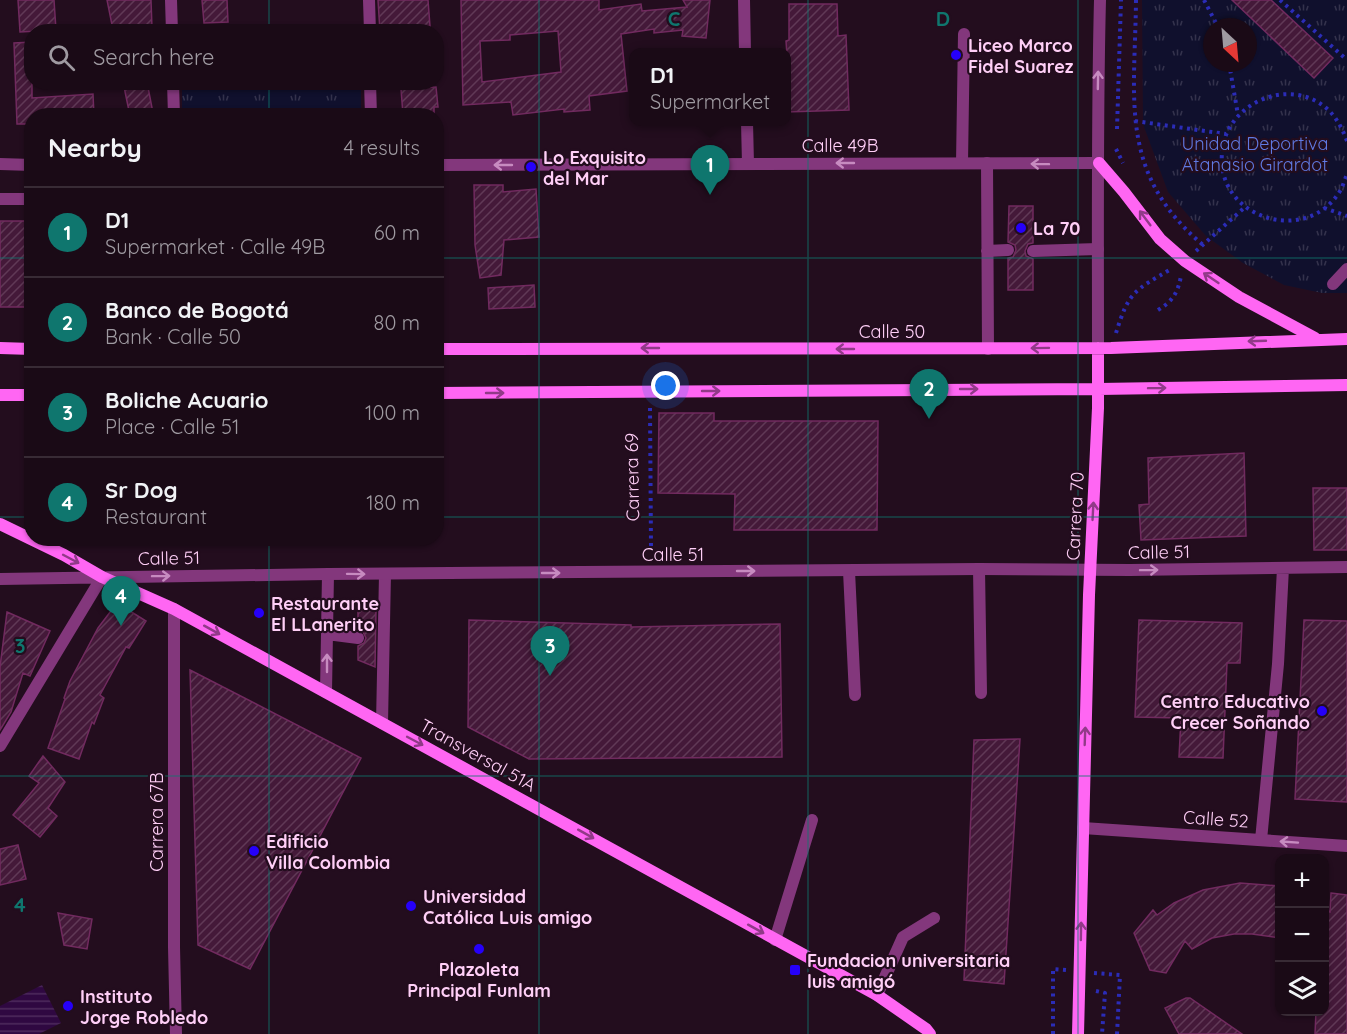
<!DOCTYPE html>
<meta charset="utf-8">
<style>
body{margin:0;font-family:Quicksand,sans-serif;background:#23131f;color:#f1f3f6}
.controls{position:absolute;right:18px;bottom:18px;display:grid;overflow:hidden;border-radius:12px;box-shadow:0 2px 4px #0004}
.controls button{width:54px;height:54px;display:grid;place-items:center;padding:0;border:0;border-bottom:2px solid #382b35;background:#1a0a16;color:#f1f3f6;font:30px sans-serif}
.compass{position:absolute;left:1203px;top:18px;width:54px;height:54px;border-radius:50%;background:#1a0a16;box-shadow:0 2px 4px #0004;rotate:154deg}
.you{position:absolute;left:666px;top:386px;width:21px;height:21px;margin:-15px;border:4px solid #fff;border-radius:50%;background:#1a73e8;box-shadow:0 0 0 9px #1a73e833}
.badge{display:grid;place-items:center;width:39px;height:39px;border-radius:50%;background:#0f766e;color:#fff;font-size:20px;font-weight:700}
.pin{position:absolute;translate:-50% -50px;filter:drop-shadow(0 2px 3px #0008)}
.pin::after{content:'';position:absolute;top:32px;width:21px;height:18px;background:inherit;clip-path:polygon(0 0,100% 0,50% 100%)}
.popup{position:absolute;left:629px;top:48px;width:162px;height:78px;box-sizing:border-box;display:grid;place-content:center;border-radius:12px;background:#1a0a16;filter:drop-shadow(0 2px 4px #0005);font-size:20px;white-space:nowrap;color:#9f9aa1}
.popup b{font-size:22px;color:#f1f3f6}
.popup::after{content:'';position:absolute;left:50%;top:100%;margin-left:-12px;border:12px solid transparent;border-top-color:#1a0a16}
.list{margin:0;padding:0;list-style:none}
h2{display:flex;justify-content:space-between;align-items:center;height:78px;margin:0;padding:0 24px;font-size:26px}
h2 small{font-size:20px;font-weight:400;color:#9f9aa1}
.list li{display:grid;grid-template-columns:39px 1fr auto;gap:18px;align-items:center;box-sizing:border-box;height:90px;padding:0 24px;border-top:2px solid #382b35}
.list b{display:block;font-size:22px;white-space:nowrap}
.list p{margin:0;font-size:20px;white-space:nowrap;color:#9f9aa1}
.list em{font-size:20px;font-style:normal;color:#9f9aa1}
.icon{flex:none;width:33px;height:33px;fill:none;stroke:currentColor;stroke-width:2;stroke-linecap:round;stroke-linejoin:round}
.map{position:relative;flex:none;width:1347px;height:1034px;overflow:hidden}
.search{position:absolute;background:#1a0a16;box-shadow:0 2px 4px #0004;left:24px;top:24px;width:420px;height:66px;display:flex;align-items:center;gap:15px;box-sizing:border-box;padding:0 21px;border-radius:24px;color:#9f9aa1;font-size:22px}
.panel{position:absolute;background:#1a0a16;box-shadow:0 2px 4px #0004;left:24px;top:108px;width:420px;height:438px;border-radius:24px}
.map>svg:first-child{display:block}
</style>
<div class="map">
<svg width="1347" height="1034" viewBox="0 0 1347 1034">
<defs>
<pattern id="park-tufts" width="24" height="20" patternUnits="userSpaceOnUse" patternTransform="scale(1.5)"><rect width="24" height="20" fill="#10102d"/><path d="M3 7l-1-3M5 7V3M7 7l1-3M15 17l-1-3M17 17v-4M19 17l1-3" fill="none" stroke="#34324c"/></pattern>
<pattern id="water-rules" width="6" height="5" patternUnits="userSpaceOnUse" patternTransform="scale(1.5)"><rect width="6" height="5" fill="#2f0841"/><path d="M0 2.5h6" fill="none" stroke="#4e2b5d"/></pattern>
<pattern id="building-hatch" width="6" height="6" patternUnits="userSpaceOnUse" patternTransform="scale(1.5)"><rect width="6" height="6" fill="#441939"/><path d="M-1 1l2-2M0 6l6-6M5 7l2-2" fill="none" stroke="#603956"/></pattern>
</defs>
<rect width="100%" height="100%" fill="#230d1e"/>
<path fill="url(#park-tufts)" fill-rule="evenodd" d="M1142,0H1347V293H1322L1284,285L1243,263L1206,236L1168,192L1143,124ZM1212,27H1248V63H1212Z
M182,83H361V115H182Z"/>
<path fill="url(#water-rules)" d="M42,985L61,1023L39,1034H0V1006Z"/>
<path fill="url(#building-hatch)" stroke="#712a5f" stroke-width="1.5" fill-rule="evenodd" d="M18,0H54L56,30L20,32Z
M107,0H151L152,28L113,30Z
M202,0H227L228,22L204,23Z
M378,0H428L430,26L396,29V32H380Z
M461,0H599V10L641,4L642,11L687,7L683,0H710L706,38L682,36L683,30L654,33V29L621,34L627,91L589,96L590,110L564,112V109L513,115L511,102L463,105ZM558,31L561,72L482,82L480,41L510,40V35Z
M1232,0H1271L1333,58L1314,78Z
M789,4H837L838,36L846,35L849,110L786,112V84H789L786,41L789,40Z
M32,42V98L93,94L94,116H32V124H17L14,43Z
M123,82H147L153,113L129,111Z
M436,87L438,107H434V113L403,115L401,89Z
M474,185H503V192L536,189L539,237L504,240L501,275L480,278L475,245Z
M1009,206H1033V243L1028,244L1025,251L1026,256L1033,259V290H1008V258L1013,257L1016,250L1015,245L1008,242Z
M0,221H32V307H0Z
M534,285L535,307L489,309L488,288Z
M659,413H714V421H878L877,530H734L735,494L658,493Z
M1244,453L1246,536L1141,540L1139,505L1149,504L1148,458Z
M1313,488H1347V550H1314Z
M117,603L146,621L129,648L126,647L100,695L104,698L94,724L92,722L79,759L48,748L65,699L64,698L70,681L98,628Z
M358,610H376L375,667L358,660V646L364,643L366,638L363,632L358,630Z
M7,612L50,631L30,676L23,673L11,712L0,730V667Z
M469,620L631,625V627L780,624L782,757L529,759L468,727Z
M1139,620L1242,623L1240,663H1227L1223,758L1179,757L1181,718L1135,717Z
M1304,620L1347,621V802L1295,799Z
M190,670L361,758L250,969L198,945Z
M1020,739L1004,984L964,980L974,740Z
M43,756L65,782L48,808L57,816L40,837L13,815L39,783L29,776Z
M18,845L26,879L0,885V849Z
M1240,883L1280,886V938L1252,934H1234L1212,938L1192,949L1185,941L1166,973L1150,970L1134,933L1153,910L1157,915L1174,903L1203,890Z
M1331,893L1347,895V1034H1315L1316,1011H1324V908L1330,912Z
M58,913L92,919L87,949L64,945Z
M1186,998H1190L1242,1034H1179L1165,1008Z"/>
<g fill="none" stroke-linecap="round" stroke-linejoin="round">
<path stroke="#2b2cb7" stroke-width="4" stroke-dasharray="3 4.5" stroke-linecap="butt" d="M1136,0C1135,100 1118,173 1203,245
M1204,0L1218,27
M1280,0L1347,60
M1229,63L1238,115
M1135,121L1226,134
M1117,129L1121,0
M1347,141C1342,128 1336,116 1325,107C1286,76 1225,105 1222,153C1216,219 1307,246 1340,191C1343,186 1345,179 1347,174
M1116,149L1123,163
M1324,208L1347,216
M1196,251L1245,207
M1158,310C1173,301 1178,292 1181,276
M1116,333C1129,291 1134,291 1171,269
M650,408L651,546
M1094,973L1120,975L1117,1034
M1096,991L1105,993L1102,1034
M1053,1034V969L1066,970"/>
<path stroke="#83377c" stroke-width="12" d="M962,163L964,34
M987,163L988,349
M0,199H32
M987,251L1008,250
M1033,251L1098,249
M1333,284L1347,269
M979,569L981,693
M849,571L855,695
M327,634L358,638
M326,692L328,574
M382,723L385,574
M775,940L812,820
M877,995L903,937L934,918"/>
<path stroke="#83377c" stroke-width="12" d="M171,0L172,32
M369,0L370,32
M744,0L745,52
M173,82L174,116
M370,82L371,116
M747,122L748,164
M0,164L32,165
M436,165L1099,163
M0,579L328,574L979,569L1130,570L1347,567
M174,609V947L176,1034
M0,746L102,577
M1083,828L1347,846
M1261,840L1278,664L1283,568"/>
<path stroke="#83377c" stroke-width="12" d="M1098,348C1098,232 1097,116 1100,0"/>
<path stroke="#ff66f3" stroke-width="12" d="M1099,163L1124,192L1160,239L1185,261L1239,297L1315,338
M0,348L32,349
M436,349L1111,348L1347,339
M436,393L1099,389L1347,385
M0,395H32
M0,524L64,555L102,577L174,609L877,995L926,1029L930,1034
M1078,1034L1089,595L1098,408V348"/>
</g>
<defs><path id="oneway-shaft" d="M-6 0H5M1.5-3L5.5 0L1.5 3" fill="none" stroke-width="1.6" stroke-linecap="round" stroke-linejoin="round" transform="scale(1.5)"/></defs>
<g stroke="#c78bc0">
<use href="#oneway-shaft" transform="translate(1098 80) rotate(-89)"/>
<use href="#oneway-shaft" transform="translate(845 163) rotate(180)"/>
<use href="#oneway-shaft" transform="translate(1040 164) rotate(-179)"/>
<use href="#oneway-shaft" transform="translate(503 165) rotate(180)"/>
<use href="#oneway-shaft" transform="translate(1149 570) rotate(-1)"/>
<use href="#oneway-shaft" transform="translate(746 571)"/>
<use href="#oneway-shaft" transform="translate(551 573)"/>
<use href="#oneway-shaft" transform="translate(356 574) rotate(1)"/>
<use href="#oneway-shaft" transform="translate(161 576) rotate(-1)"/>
<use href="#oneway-shaft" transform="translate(327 663) rotate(-90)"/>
<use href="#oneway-shaft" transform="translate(1289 842) rotate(-176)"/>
</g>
<g stroke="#913a88">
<use href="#oneway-shaft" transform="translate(1145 218) rotate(-127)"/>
<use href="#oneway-shaft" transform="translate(1211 278) rotate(-146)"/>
<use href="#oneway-shaft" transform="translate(1257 341) rotate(178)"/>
<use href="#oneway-shaft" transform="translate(650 348) rotate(180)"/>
<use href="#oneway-shaft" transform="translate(1040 348) rotate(179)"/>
<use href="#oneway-shaft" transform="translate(845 349) rotate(-180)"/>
<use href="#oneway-shaft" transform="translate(1157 388) rotate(-1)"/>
<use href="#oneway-shaft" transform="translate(969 389)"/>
<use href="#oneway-shaft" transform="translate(711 391)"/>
<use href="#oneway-shaft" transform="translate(495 393)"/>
<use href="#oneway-shaft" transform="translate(1093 511) rotate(-87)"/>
<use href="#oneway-shaft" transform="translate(71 559) rotate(28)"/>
<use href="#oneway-shaft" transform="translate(212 630) rotate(29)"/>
<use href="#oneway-shaft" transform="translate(1085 736) rotate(-88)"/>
<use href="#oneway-shaft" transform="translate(415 741) rotate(28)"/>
<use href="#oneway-shaft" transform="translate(586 834) rotate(29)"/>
<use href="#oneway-shaft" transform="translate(756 929) rotate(29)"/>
<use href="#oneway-shaft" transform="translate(1081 931) rotate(-89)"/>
</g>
<path fill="none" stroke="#0f766e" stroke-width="1.5" stroke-opacity="0.55" d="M269,0V32M539,0V1034M808,0V1034M1078,0V1034M269,82V116M0,258H32M436,258H1347M0,517H32M436,517H1347M269,538V1034M0,776H1347"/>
<g fill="#2600fa" stroke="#230d1e" stroke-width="2">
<circle cx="956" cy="55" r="6"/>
<circle cx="531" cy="167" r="6"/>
<circle cx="1021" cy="228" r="6"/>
<circle cx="259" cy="613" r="6"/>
<circle cx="1322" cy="711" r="6"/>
<circle cx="254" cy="851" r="6"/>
<circle cx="411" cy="906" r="6"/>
<circle cx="479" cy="949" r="6"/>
<rect x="789" y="964" width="12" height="12" rx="3"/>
<circle cx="68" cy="1006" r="6"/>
</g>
<g text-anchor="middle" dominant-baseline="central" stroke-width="4.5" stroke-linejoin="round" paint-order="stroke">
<g font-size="18" font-weight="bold" fill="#ffcff7" stroke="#230d1e" text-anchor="start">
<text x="968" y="45">Liceo Marco<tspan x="968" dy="21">Fidel Suarez</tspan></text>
<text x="543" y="157">Lo Exquisito<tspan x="543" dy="21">del Mar</tspan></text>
<text x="1033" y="228">La 70</text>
<text x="271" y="603">Restaurante<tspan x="271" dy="21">El LLanerito</tspan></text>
<text x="1310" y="701" text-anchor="end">Centro Educativo<tspan x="1310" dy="21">Crecer Soñando</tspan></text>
<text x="266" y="841">Edificio<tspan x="266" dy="21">Villa Colombia</tspan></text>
<text x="423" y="896">Universidad<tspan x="423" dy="21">Católica Luis amigo</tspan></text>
<text x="807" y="960">Fundacion universitaria<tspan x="807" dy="21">luis amigó</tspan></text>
<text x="479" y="969" text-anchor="middle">Plazoleta<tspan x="479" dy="21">Principal Funlam</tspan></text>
<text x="80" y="996">Instituto<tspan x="80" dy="21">Jorge Robledo</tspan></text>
</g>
<g font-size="18" fill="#607ae3" stroke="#230d1e">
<text x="1255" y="143">Unidad Deportiva<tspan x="1255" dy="21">Atanasio Girardot</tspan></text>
</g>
<g font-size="18" fill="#ffcff7" stroke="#230d1e">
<text x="840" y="145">Calle 49B</text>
<text x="892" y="331">Calle 50</text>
<text transform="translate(632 477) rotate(-91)">Carrera 69</text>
<text transform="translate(1075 516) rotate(-87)">Carrera 70</text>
<text transform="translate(1159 552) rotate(-1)">Calle 51</text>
<text x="673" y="554">Calle 51</text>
<text transform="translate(169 558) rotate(-1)">Calle 51</text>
<text transform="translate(478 755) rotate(29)">Transversal 51A</text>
<text transform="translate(1216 819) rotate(4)">Calle 52</text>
<text transform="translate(156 822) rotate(-90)">Carrera 67B</text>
</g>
</g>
<g font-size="20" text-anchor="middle" font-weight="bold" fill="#0f766e" stroke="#230d1e" stroke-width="4.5" stroke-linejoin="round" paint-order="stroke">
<text x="674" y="26">C</text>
<text x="943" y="26">D</text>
<text x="20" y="653">3</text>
<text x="20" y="912">4</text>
</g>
</svg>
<div class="controls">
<button>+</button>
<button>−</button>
<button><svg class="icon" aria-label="layers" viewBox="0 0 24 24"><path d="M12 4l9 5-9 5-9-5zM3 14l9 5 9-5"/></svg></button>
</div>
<svg class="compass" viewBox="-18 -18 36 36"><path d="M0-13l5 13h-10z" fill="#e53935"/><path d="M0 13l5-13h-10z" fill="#9f9aa1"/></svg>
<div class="you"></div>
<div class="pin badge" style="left:710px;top:195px">1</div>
<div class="popup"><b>D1</b>Supermarket</div>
<div class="pin badge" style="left:929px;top:419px">2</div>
<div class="pin badge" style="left:550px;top:676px">3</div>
<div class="pin badge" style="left:121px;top:626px">4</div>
<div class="search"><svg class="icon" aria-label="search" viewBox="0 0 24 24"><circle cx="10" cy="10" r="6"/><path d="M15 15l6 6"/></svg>Search here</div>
<section class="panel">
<h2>Nearby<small>4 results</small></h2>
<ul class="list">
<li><span class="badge">1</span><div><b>D1</b><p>Supermarket · Calle 49B</p></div><em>60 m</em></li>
<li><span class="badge">2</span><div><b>Banco de Bogotá</b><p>Bank · Calle 50</p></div><em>80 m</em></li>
<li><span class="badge">3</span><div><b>Boliche Acuario</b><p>Place · Calle 51</p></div><em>100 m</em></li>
<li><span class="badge">4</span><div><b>Sr Dog</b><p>Restaurant</p></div><em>180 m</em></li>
</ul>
</section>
</div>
